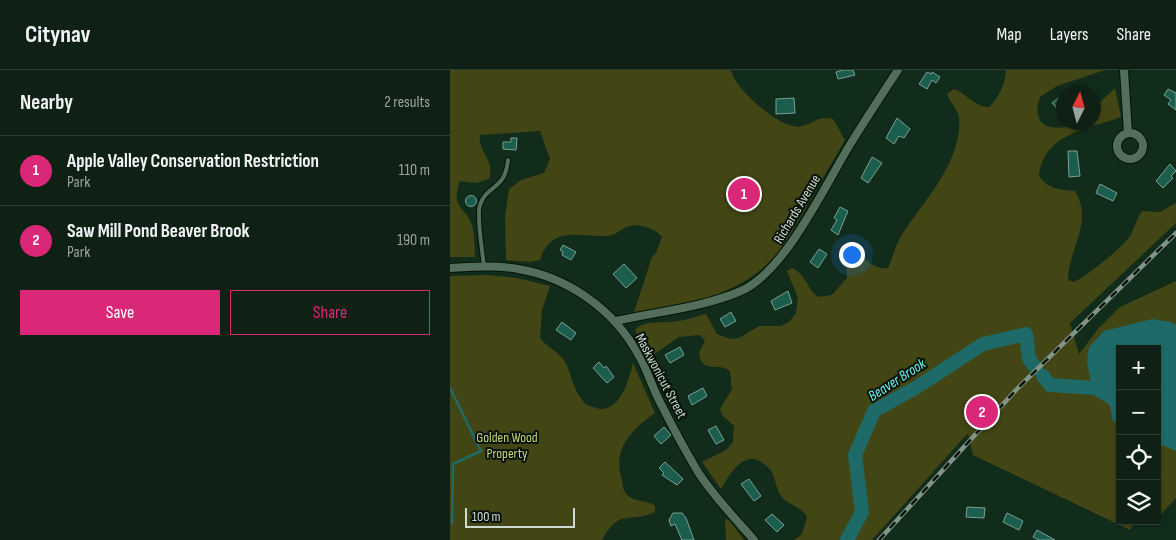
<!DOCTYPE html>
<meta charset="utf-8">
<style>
body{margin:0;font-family:"Sofia Sans Condensed",sans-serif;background:#17291d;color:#f1f3f6}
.controls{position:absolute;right:15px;bottom:15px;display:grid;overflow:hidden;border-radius:0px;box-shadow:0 1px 4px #0004}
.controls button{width:45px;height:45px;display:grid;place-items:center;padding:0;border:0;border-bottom:1px solid #2e3e34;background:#0e2114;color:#f1f3f6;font:25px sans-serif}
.compass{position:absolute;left:606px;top:15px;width:45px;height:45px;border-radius:50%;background:#0e2114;box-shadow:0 1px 4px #0004;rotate:6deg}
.scale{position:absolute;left:15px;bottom:12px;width:110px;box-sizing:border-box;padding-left:5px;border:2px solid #ccdbd0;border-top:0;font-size:14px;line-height:18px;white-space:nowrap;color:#ccdbd0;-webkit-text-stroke:4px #07120a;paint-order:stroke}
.you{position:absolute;left:401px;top:184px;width:18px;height:18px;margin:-12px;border:4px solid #fff;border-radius:50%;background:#1a73e8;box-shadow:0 0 0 8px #1a73e833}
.badge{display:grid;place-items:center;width:32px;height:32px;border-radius:50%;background:#db2777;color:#fff;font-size:16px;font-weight:700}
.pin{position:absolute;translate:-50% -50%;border:2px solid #fff;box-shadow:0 1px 5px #0006}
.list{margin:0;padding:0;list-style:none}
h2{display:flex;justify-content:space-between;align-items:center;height:65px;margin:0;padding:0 20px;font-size:21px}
h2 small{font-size:16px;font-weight:400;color:#9ba3a0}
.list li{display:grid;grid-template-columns:32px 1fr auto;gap:15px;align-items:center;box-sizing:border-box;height:70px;padding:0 20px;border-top:1px solid #2e3e34}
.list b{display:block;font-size:19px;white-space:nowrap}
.list p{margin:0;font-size:16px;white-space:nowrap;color:#9ba3a0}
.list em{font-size:16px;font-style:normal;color:#9ba3a0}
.actions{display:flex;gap:10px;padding:15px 20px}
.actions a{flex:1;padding:11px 0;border:1px solid #db2777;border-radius:0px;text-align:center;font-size:18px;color:#db2777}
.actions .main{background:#db2777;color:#fff}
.icon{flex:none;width:28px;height:28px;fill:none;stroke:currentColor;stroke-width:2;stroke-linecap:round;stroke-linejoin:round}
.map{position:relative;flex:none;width:726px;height:470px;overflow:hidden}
header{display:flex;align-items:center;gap:30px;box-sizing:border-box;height:70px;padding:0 25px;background:#0e2114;border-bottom:1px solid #2e3e34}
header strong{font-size:24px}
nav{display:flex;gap:28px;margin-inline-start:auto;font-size:18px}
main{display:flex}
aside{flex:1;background:#0e2114}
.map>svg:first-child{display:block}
</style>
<header>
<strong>Citynav</strong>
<nav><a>Map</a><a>Layers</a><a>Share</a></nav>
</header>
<main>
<aside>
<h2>Nearby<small>2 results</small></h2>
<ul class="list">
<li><span class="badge">1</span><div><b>Apple Valley Conservation Restriction</b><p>Park</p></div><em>110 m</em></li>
<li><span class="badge">2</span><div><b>Saw Mill Pond Beaver Brook</b><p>Park</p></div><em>190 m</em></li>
</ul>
<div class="actions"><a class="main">Save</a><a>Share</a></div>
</aside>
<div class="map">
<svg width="726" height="470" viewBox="0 0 726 470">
<rect width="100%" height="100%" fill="#122c1b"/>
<path fill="#424614" d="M0,0H281C284,18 325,53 343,56C359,60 365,44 383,49L395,70C382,93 368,116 355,139C344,158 334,178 318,193C287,225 227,239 184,242L202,187L206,183L212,167C205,158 187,152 177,157C169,160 165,166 156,166C129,167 101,155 90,190L79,192L56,190L55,147L59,119L71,110L94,103L100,89L90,61L30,65C27,81 46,91 39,109L26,113L10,111C0,139 16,137 22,155C25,164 24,177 25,187H0Z
M556,0H655L607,16L590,27C582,50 593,61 616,57C620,56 623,53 627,53C632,52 638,53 644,52V38L665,18L671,47C638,59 594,63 589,106C598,119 610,120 625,121C644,151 618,180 618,210L624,212C637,206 672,178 680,166C685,158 686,149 692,141L710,142L726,133V153L620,253L629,284L648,259L670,237L726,211V428L707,449V279H670V451H685L680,460L523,385L518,363L422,470H344L352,464L357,447C350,435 339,436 331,426C326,419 326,409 321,401C319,397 314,394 310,391C292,381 278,407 271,419L252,392L276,380L283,372L284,356L272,345L270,339L282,319L280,301C269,292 251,304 249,283L255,271L250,265L229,267L197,289L185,260C194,249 215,254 228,251C238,250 247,246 256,244L267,264L280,269L289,268L309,256H331L339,252L346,243L348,228L337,201L342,198C356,204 357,219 368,227L382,225L397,208L396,193L390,181L392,175C407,173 418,202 438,198C443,187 446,173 453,163C475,130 513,90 509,47C507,38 500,32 497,24L504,19C517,24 525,37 539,37C549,28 555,14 556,0Z
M36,205L67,208L100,216L92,240L90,268C97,277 107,281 113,289C122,302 122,319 133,331C136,335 142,337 146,338C170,345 179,309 183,293L205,343C181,360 162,379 172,410C172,413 173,419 175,422C182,433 196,429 205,436V442C179,454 170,437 152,470H0V206Z
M275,449L279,450L294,470H276Z"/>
<path fill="#1e6a68" d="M702,249L721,252L726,255V381L707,373V279H670V355L663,351L660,336L647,322L640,309L637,291L639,277L654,261Z"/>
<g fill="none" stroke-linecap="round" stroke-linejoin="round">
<path stroke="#1e6a68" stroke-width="2.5" d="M0,318L31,381L3,394L2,453"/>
<path stroke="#1e6a68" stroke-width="14" d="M593,306L600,315L645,318L670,332
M397,470L412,442L405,385L424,341L467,317L533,274L576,264L579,289L586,298"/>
</g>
<path fill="#1b5e4e" stroke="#79a093" d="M393,0H403L405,5L388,9L386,2Z
M477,2L481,4L482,2L490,7L486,13L482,10L477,19L469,14Z
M718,19L726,23V40L718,34L721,30L714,25Z
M611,26L614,29V46L602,33Z
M344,28L345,43L326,44V29Z
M447,48L460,59L454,68L449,66L444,74L436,68Z
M61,68H67L66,80L53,79V72H61Z
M618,81H627L630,106L619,107Z
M422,87L432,93L418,113L411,108Z
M720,94L726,101L721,106L723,108L713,118L706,111Z
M650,114L667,123L663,131L646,123Z
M15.5 131a5.5 5.5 0 1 1 11 0a5.5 5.5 0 1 1-11 0Z
M390,137L398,141L388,165L381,160L387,150L384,148Z
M113,175L126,182L121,190L112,185L113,182L110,180Z
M369,179L377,184L368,198L360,192Z
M174,194L187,208L176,218L163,204Z
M338,221L342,233L325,240L321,231Z
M281,242L286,251L275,257L270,249Z
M112,252L126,263L121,270L106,260Z
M230,277L234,285L220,293L215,285Z
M149,292L154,298L156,296L164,307L157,313L143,298Z
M253,318L257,326L242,335L238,326Z
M266,356L274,370L266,374L258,360Z
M214,357L221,365L211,374L204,366Z
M215,392L233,409L227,415L212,405L214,403L209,398Z
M299,409L311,426L304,431L291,414Z
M517,437L535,438L534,448L516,447Z
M223,443H232L236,448L244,470H232L225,454L221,456L219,450Z
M557,443L573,451L569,460L553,452Z
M322,444L334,455L327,462L315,450Z
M587,460L605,470H589L583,467Z"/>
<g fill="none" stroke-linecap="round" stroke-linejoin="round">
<defs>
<path id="service" d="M34,197C33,184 26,145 30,135C37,114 55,121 58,90"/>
<path id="minor" d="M674,0L678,63
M667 76a13 13 0 1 1 26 0a13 13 0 1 1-26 0Z
M0,198C22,197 46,195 68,199C118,207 164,240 188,284C197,299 202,317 210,332C222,356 235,380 248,402C264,427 285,448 304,470
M166,251C209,241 251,238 291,221C336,201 375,115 401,73C416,49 432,24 448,0"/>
</defs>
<use href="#service" stroke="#001405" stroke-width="6"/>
<use href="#minor" stroke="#001405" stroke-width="10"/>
<use href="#service" stroke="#536f5b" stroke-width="4"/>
<use href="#minor" stroke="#536f5b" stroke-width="8"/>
<defs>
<path id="rail" d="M429,470L566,320L726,163"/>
</defs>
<use href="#rail" stroke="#829588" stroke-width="4.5"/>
<use href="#rail" stroke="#07120a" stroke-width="2.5" stroke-dasharray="8" stroke-linecap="butt"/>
</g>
<g text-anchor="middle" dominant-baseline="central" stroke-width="4" stroke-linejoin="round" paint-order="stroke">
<g font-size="14" fill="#ccdbd0" stroke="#07120a">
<text transform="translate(347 139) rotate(-59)">Richards Avenue</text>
<text transform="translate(211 306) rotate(62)">Maskwonicut Street</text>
</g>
<g font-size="14" fill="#cad475" stroke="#07120a">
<text x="57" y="367">Golden Wood<tspan x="57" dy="16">Property</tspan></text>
</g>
<g font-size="15" font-style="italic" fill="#68f2ef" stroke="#07120a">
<text transform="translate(447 310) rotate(-33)">Beaver Brook</text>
</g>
</g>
</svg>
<div class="controls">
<button>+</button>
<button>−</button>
<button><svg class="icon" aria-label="locate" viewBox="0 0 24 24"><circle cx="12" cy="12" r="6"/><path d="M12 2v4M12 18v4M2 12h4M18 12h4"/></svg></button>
<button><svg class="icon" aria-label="layers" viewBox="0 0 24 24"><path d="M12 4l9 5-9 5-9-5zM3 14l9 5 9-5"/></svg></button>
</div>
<svg class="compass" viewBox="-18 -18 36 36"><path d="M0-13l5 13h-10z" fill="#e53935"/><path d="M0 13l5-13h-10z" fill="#9ba3a0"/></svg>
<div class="scale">100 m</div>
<div class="you"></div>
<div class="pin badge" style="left:294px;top:124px">1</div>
<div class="pin badge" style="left:532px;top:342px">2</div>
</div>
</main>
